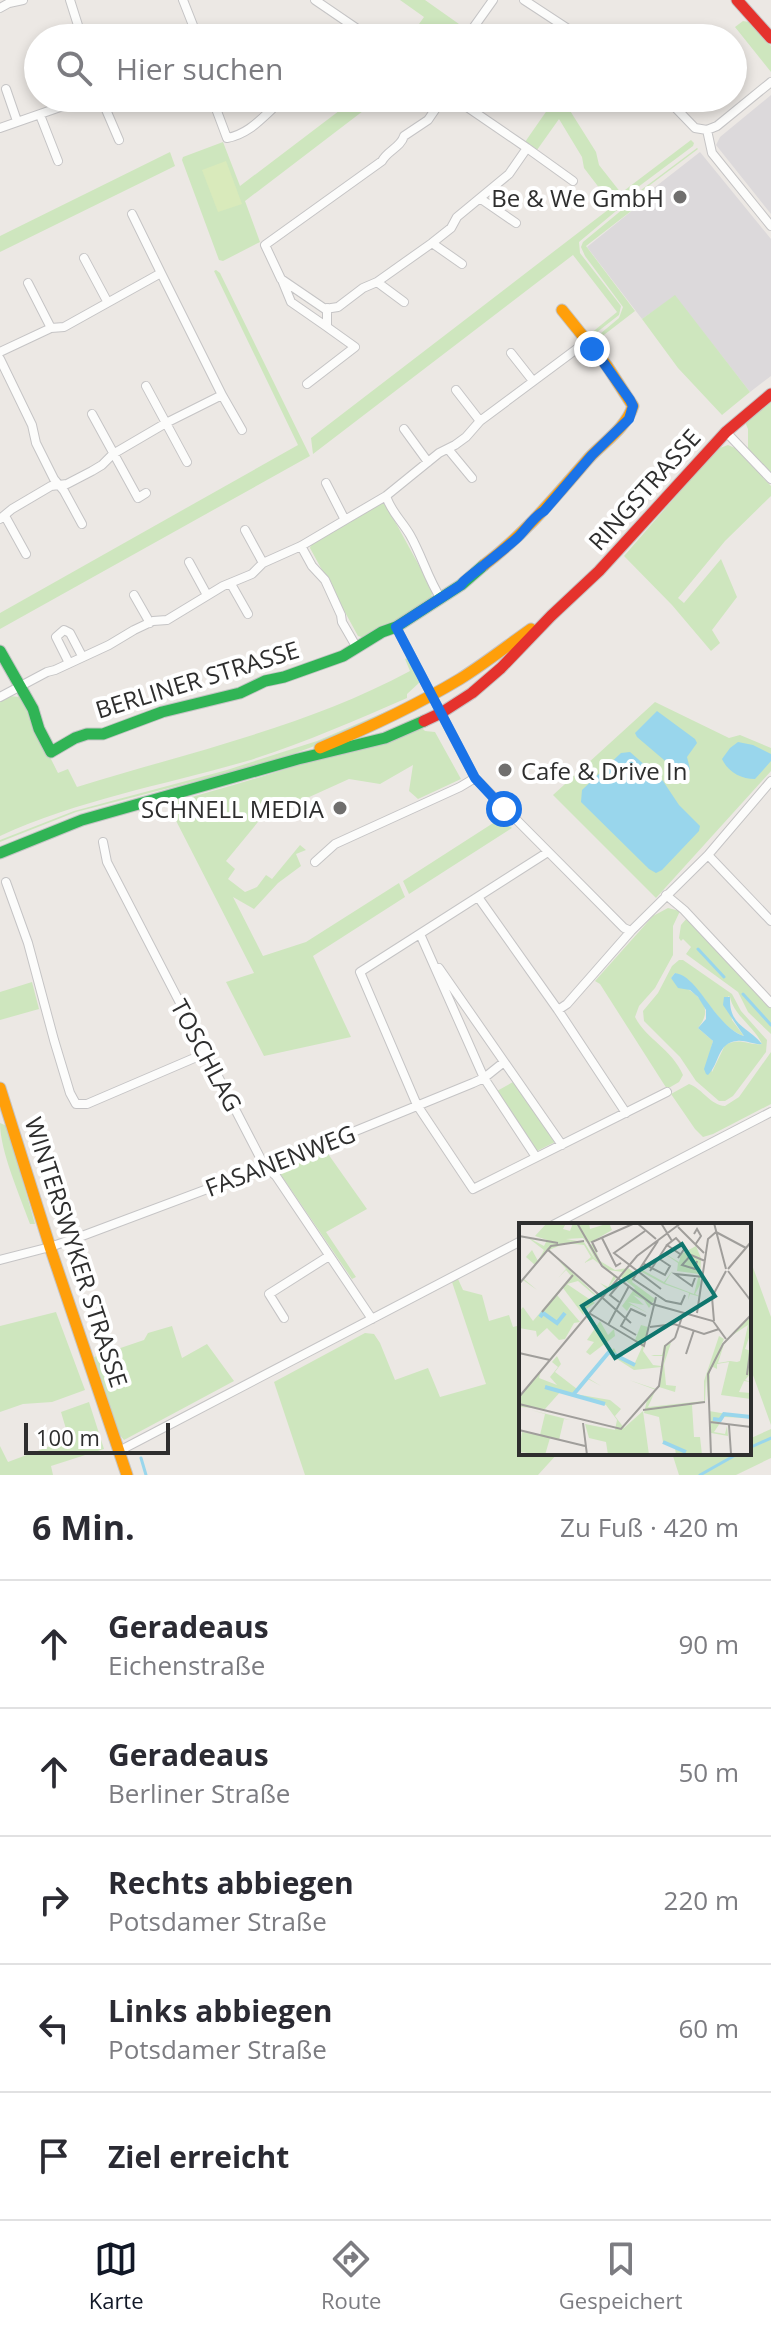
<!DOCTYPE html>
<html lang="de">
<meta charset="utf-8">
<style>
body{margin:0;font-family:"Open Sans",sans-serif;background:#f2f2f3;color:#2b2b33}
.scale{position:absolute;left:24px;bottom:20px;width:146px;box-sizing:border-box;padding-left:8px;border:4px solid #2e2e2e;border-top:0;font-size:22px;line-height:28px;white-space:nowrap;color:#2e2e2e;-webkit-text-stroke:6px #fff;paint-order:stroke}
.stop{position:absolute;width:24px;height:24px;margin:-18px;border:6px solid #1a73e8;border-radius:50%;background:#fff}
.stop.end{background:#1a73e8;border-color:#fff;box-shadow:0 2px 8px #0008}
.list{margin:0;padding:0;list-style:none}
h2{display:flex;justify-content:space-between;align-items:center;height:104px;margin:0;padding:0 32px;font-size:34px}
h2 small{font-size:26px;font-weight:400;color:#7c7c81}
.list li{display:grid;grid-template-columns:52px 1fr auto;gap:24px;align-items:center;box-sizing:border-box;height:128px;padding:0 32px;border-top:2px solid #e1e1e2}
.list b{display:block;font-size:30px;white-space:nowrap}
.list p{margin:0;font-size:26px;white-space:nowrap;color:#7c7c81}
.list em{font-size:26px;font-style:normal;color:#7c7c81}
.icon{flex:none;width:44px;height:44px;fill:none;stroke:currentColor;stroke-width:2;stroke-linecap:round;stroke-linejoin:round}
.map{position:relative;flex:none;width:771px;height:1475px;overflow:hidden}
.search{position:absolute;background:#fff;box-shadow:0 4px 12px #0003;left:24px;right:24px;top:24px;height:88px;display:flex;align-items:center;gap:20px;box-sizing:border-box;padding:0 28px;border-radius:44px;color:#7c7c81;font-size:30px}
.sheet{height:744px;background:#fff}
nav{display:flex;justify-content:space-around;align-items:center;box-sizing:border-box;height:112px;border-top:2px solid #e1e1e2;background:#fff;font-size:22px;color:#7c7c81}
nav a{display:grid;justify-items:center;gap:4px}
nav .on{color:#111827}
.map>svg:first-child{display:block}
</style>
<div class="map">
<svg width="771" height="1475" viewBox="0 0 771 1475">
<rect width="100%" height="100%" fill="#ece8e4"/>
<path fill="#dcd9db" d="M771,95V214L716,145L720,137Z
M700,152L771,239V376L750,392L675,296L642,319L587,247L634,209L632,205Z"/>
<path fill="#cee6be" fill-rule="evenodd" d="M400,0H425L466,29L460,38H454L435,25L426,38H409L424,17Z
M743,21L749,22L771,46V72L735,27Z
M356,98H380L245,201L260,242L223,261L219,260L182,160L183,157L223,142L240,186Z
M540,98H562L596,152L599,165L621,193L691,140L694,143L693,146L634,190L622,206L579,242L580,253L621,306L619,315L592,336L590,334L617,312L573,255L313,454L311,438L613,206L584,168L582,157L559,119L537,150L525,142L550,106Z
M697,148L698,149L630,200L635,208L586,246L635,311L596,341L594,339L619,318L623,307L585,256L581,247L583,242L623,209L633,196Z
M170,152L175,166L0,252V236Z
M216,270L220,273L310,456L0,629V613L298,445L214,271Z
M675,295L750,392L722,415L678,368L642,319Z
M771,400V473L748,449V429L745,422Z
M728,445L735,448L771,486V496L725,541L678,598L684,603L721,559L737,597L712,630L720,643L711,651L672,605L624,556L717,449Z
M381,503L386,505L433,591L430,600L365,638L358,636L310,548L312,542Z
M409,657L420,682L407,694V698C354,721 302,744 247,761C164,785 78,800 0,836V700L9,696L20,697L58,773L68,769L77,787C190,752 306,727 410,671L405,659Z
M408,702L409,704L328,741L293,754L258,765L76,812L0,842V840L74,811L227,770L317,741Z
M655,702L729,738L740,735L771,748V771L656,898L553,795Z
M421,727L425,731L435,732L461,779L418,799L409,791L413,765L380,784L349,779L285,808L267,811L226,861L235,869L228,879L245,892L257,887L266,875L272,879L300,845L306,850L296,854L301,866L278,883L254,909L233,897L263,956L306,942L399,883L405,897L313,956L351,1037L264,1056L226,982L254,973L169,807V803C254,781 337,752 421,727Z
M501,818L512,828L409,894L403,881Z
M668,908L680,911L673,926V955L655,988L639,1006L635,1017C646,1039 672,1049 683,1075L679,1082L667,1089L600,984L595,981L653,916Z
M687,918L771,1005V1034L748,1012L738,992L686,954L691,947L683,939L681,941L679,938L681,925Z
M679,960H683L732,994L741,1011L767,1040L766,1052L733,1096L725,1101H719L696,1081L680,1057L644,1021L643,1011L658,993L672,966ZM675,973C705,985 713,1025 744,1036L732,1020L728,996L730,997C734,1016 754,1026 762,1044C747,1046 742,1037 725,1045L712,1072L709,1056L713,1041L698,1028C719,1002 689,991 671,978Z
M32,982L39,1009L0,1020V992Z
M771,1052V1104L713,1134L703,1137L695,1129L671,1094L689,1084C703,1089 710,1105 725,1106L739,1097Z
M513,1082L555,1142L537,1151L497,1091Z
M0,1123L7,1126L35,1224H30C20,1196 0,1151 0,1123Z
M326,1151L367,1209L326,1232L356,1277L352,1279L277,1169Z
M751,1262L771,1317V1425L749,1364V1263Z
M458,1279L463,1290L482,1295L489,1321L509,1315L513,1327L521,1325V1453H558L538,1475H305L274,1382L365,1333L374,1334L380,1343L395,1380L428,1368L440,1397L486,1384L452,1282Z
M56,1312L85,1390L52,1402L23,1404L0,1412V1326Z
M172,1326L182,1358L207,1344L234,1381L124,1440L119,1434L94,1357L144,1340L148,1333Z
M89,1402L104,1449L51,1466L53,1475H0V1446L8,1462L69,1439L61,1412Z
M771,1429V1458L736,1475H679L672,1453H749V1439Z"/>
<path fill="#d9eabb" d="M226,161L242,204L218,212L202,170Z"/>
<path fill="#99d6ec" d="M657,711L695,739L697,743L687,757L690,769L684,777L637,737L635,733Z
M738,742L753,745L771,754V761L755,779C741,779 728,772 722,759L730,748Z
M630,752L663,781L679,805L700,826L699,831L662,870L656,873L649,869L581,802L582,790L621,753Z
M675,973C699,976 715,1027 744,1036L723,1005L724,997H730C729,1026 747,1026 762,1044C754,1045 746,1040 737,1041C717,1043 720,1063 708,1075L706,1074L704,1069L713,1041L698,1028L706,1019V1010L698,997L690,990L678,988L671,978Z"/>
<g fill="none" stroke-linecap="round" stroke-linejoin="round">
<path stroke="#99d6ec" stroke-width="3" d="M698,949L724,977
M743,994L771,1025
M749,1448L771,1438
M141,1458L146,1475
M700,1475L739,1453"/>
<defs>
<path id="street" d="M70,0L82,38
M183,0L198,38
M315,0L356,28L358,38
M524,0L582,38
M0,8L9,3L23,0
M466,38L493,0
M6,89L17,121
M101,98L119,140
M212,98L227,138C252,134 266,112 285,98
M443,98L428,120L404,136C401,147 387,151 382,161L265,245L281,279L325,309L338,307L363,288L377,282L432,243L451,228L457,217L509,174L527,148L454,98
M666,98L695,128L707,130L712,153L771,226
M40,115L58,161
M0,128L86,98
M707,130L717,126L771,82
M527,148L573,181
M481,199L516,223
M132,214L161,273
M432,243L462,264
M84,258L107,301
M282,280L291,302L327,327
M377,282L404,302
M28,283L51,328
M0,352L51,328L64,327L161,273L222,395L166,423L113,454L102,465L92,471L67,484L51,486L12,509L0,519
M511,353L533,381
M0,359L32,425L36,443L54,479L64,491L82,524
M307,384L355,347L327,327V308
M146,386L187,462
M456,390L480,421
M222,395L242,430
M92,414L138,498L146,493
M404,429L428,462
M726,432L771,479
M448,449L472,478
M326,483L345,520L386,496L439,453L455,445L466,437L480,421L586,342
M386,496C391,512 402,521 410,535C422,556 428,579 441,599
M5,516L26,554
M245,530L263,563
M301,546L312,566L325,580L341,615L342,622L357,648
M189,562L207,595
M231,584L248,614
M134,595L150,623
M396,627L475,778L624,928L631,931L708,855L771,781
M69,663L56,637L64,630L70,633L82,656
M0,697L47,672L55,670L109,645L134,630L153,621L167,620L223,586L252,574L263,563L301,546L345,520
M103,842L107,862L265,1167L276,1176L372,1319
M548,852L360,972L417,1105L473,1189L667,1092
M708,855L771,921
M315,862L335,844L460,787L475,778
M6,882L28,943L54,1040L70,1093L76,1104H87L206,1053
M666,895L684,910L771,1003
M478,897L558,1010L567,1004L631,931
M420,934L484,1078L536,1157
M439,968L562,1145
M558,1010L626,1113
M553,1225L771,1112
M0,1260L50,1247L82,1236L282,1161L473,1083L484,1078L504,1062
M284,1318L269,1294L329,1256
M119,1451L521,1241"/>
<path id="fast" d="M0,651L33,709L39,729L51,752L75,738L87,734H103L162,712L240,693L265,681L284,677L343,656L382,632L396,627L461,585L484,565
M0,853L82,820L298,759L385,738L424,721"/>
<path id="slow" d="M484,565C524,535 556,496 589,458C605,441 626,428 633,406L607,366L562,310
M320,748C368,728 415,706 460,679C484,664 507,646 531,629
M0,1088L50,1247L127,1475"/>
<path id="jam" d="M737,0L771,38
M424,721L441,713L472,693L501,668L551,616L599,571L726,432L771,394"/>
</defs>
<use href="#street" stroke="#c5c4c5" stroke-width="10"/>
<use href="#fast" stroke="#c5c4c5" stroke-width="13"/>
<use href="#slow" stroke="#c5c4c5" stroke-width="13"/>
<use href="#jam" stroke="#c5c4c5" stroke-width="13"/>
<use href="#street" stroke="#fcfcfb" stroke-width="8"/>
<use href="#fast" stroke="#30b455" stroke-width="11"/>
<use href="#slow" stroke="#ff9f0a" stroke-width="11"/>
<use href="#jam" stroke="#e5322d" stroke-width="11"/>
</g>
<g fill="none" stroke-linecap="round" stroke-linejoin="round">
<path stroke="#1a73e8" stroke-width="10" d="M504,809L475,778L396,627L461,585L464,581C481,567 499,554 516,539C526,530 532,518 544,511L592,455L629,419L633,406L630,400L596,352L592,349"/>
</g>
<g fill="#706f6e" stroke="#fff" stroke-width="3">
<circle cx="680" cy="197" r="8"/>
<circle cx="505" cy="770" r="8"/>
<circle cx="340" cy="808" r="8"/>
</g>
<g text-anchor="middle" dominant-baseline="central" stroke-width="8" stroke-linejoin="round" paint-order="stroke">
<g font-size="24" fill="#2e2e2e" stroke="#fff" text-anchor="end">
<text x="664" y="197">Be &amp; We GmbH</text>
<text x="521" y="770" text-anchor="start">Cafe &amp; Drive In</text>
<text x="324" y="808">SCHNELL MEDIA</text>
</g>
<g font-size="24" fill="#2e2e2e" stroke="#fff">
<text transform="translate(644 489) rotate(-48)">RINGSTRASSE</text>
<text transform="translate(197 679) rotate(-17)">BERLINER STRASSE</text>
<text transform="translate(207 1055) rotate(62)">TOSCHLAG</text>
<text transform="translate(280 1160) rotate(-21)">FASANENWEG</text>
<text transform="translate(77 1252) rotate(72)">WINTERSWYKER STRASSE</text>
</g>
</g>
<g transform="translate(519 1223)">
<rect width="232" height="232" fill="#ece8e4"/>
<path d="M28,0H47L44,6L51,8L54,0H70L71,6L90,0L93,7L69,21L64,15L47,16L65,19L77,38L69,22L74,21L81,38L96,47L109,45L116,50L120,45L145,59L154,47L146,60L175,71L180,51L158,48L159,40L143,29L160,39L162,31L177,23L182,35L181,62L176,71L182,74L171,71L169,77L170,70L145,61L119,47L113,59L136,76L130,85L125,77L114,72L125,82L109,79L129,90L112,82L108,88L103,83L116,65L102,54L104,49L89,47L97,55L80,76L59,58L48,61L76,80L64,88L65,93L44,65L38,72L61,99L55,100L46,116L40,117L28,105L18,114L17,108L0,105V89L4,84L14,98L52,53L47,47L39,55L47,46L29,25L22,36L5,56L18,67L4,57L0,62L16,42L7,34L13,27L19,38L25,27L8,14L25,23L28,17L16,13ZM47,20L65,22L72,34L65,40L74,36L95,52L89,64L81,60L88,66L80,75L30,27ZM232,93V109L226,126L232,128V150L226,157L232,159L225,158L220,169L232,170V176L202,172L210,139L198,141V146L192,143L206,118L199,140L211,138L218,139L221,138L229,102L209,115ZM81,98L89,112L95,106L96,113L71,132L67,129L75,119L68,117ZM122,102L129,104L124,128L134,142L142,143L144,133H135L132,132H143L145,122L152,120L145,141L147,162L157,163L156,169L140,164L142,144L115,147L90,131L69,155L82,163L69,156L56,171L91,177L102,186L96,193L105,205L124,188L130,232H89L87,219L70,215L66,201L96,207L98,197L87,182L42,168L26,186L2,184L0,175L22,148L20,155L38,162L31,154L39,144L33,139L38,133L42,141L36,149L58,166L95,125L99,133L109,125L102,135L115,142L123,124L116,117ZM200,113L205,116L191,147L190,188L232,195L205,194L195,209L206,211L208,203L209,213L192,210L187,154L186,178L173,182L175,214H181L183,232H157L156,225L144,219L140,194L125,190L128,177L137,167L110,157L137,166L129,184L185,178V158ZM12,187L51,197L45,196L40,217L31,215L26,232L0,229L3,209L21,212L26,191Z" fill="#cee6be" fill-rule="evenodd"/>
<path fill="none" stroke="#99d6ec" stroke-width="4" d="M21,94L24,90L38,100L46,90M26,164L86,181M54,172L90,129L116,142M194,196L201,197L205,191L232,194M144,219L167,229"/>
<path fill="none" stroke="#a09e9b" stroke-width="2" d="M58,0L83,43L133,81L194,98L207,116M118,0L137,16M142,0L153,18L148,22L161,31M195,0L207,46M159,4L185,30M126,8L95,30L142,66M197,9L227,25M175,11L178,6L182,13L176,22M0,13L39,20M83,15L97,43L102,40M139,18L114,56L147,78L162,81L166,72M153,18L157,15L166,25L159,35M28,26L112,100M78,29L73,19L116,0M178,38L176,46L163,42L172,32L186,38M125,41L146,52L151,43L139,35M209,46L232,19M131,48L148,22M209,48L232,78M176,55L173,63L156,51L185,54M0,61L32,23L65,18M100,79L91,72L103,58M23,89L54,52M70,90L125,123L137,74M178,90L189,16L197,9M195,98L193,74L207,48M89,102L110,63M131,104L155,101L185,111L200,106M117,112L102,103L106,96L112,86L127,93M156,115L164,91M0,130L31,137M167,131L175,107M228,152L232,121M0,174L118,33L162,0M0,181L102,206L140,163L146,123L156,115M124,187L186,179M191,199L232,204M64,200L68,232M210,202L212,231M0,207L66,223M192,232L189,151L204,121L232,92"/>
<path fill="#0f766e" fill-opacity="0.15" stroke="#0f766e" stroke-width="4" d="M163,21L196,73L96,135L63,83Z"/>
<rect width="232" height="232" fill="none" stroke="#2e2e2e" stroke-width="4"/>
</g>
</svg>
<div class="scale">100 m</div>
<div class="stop" style="left:504px;top:809px"></div>
<div class="stop end" style="left:592px;top:349px"></div>
<div class="search"><svg class="icon" aria-label="search" viewBox="0 0 24 24"><circle cx="10" cy="10" r="6"/><path d="M15 15l6 6"/></svg>Hier suchen</div>
</div>
<section class="sheet">
<h2>6 Min.<small>Zu Fuß · 420 m</small></h2>
<ul class="list">
<li><svg class="icon" aria-label="ahead" viewBox="0 0 24 24"><path d="M12 20V5M6 11l6-6 6 6"/></svg><div><b>Geradeaus</b><p>Eichenstraße</p></div><em>90 m</em></li>
<li><svg class="icon" aria-label="ahead" viewBox="0 0 24 24"><path d="M12 20V5M6 11l6-6 6 6"/></svg><div><b>Geradeaus</b><p>Berliner Straße</p></div><em>50 m</em></li>
<li><svg class="icon" aria-label="right" viewBox="0 0 24 24"><path d="M7 20v-9h11M14 6l5 5-5 5"/></svg><div><b>Rechts abbiegen</b><p>Potsdamer Straße</p></div><em>220 m</em></li>
<li><svg class="icon" aria-label="left" viewBox="0 0 24 24"><path d="M17 20v-9H6M10 6l-5 5 5 5"/></svg><div><b>Links abbiegen</b><p>Potsdamer Straße</p></div><em>60 m</em></li>
<li><svg class="icon" aria-label="arrive" viewBox="0 0 24 24"><path d="M6 21V4h12l-3 4 3 4H6"/></svg><div><b>Ziel erreicht</b></div></li>
</ul>
</section>
<nav>
<a class="on"><svg class="icon" aria-label="map" viewBox="0 0 24 24"><path d="M3 6l6-2 6 2 6-2v14l-6 2-6-2-6 2zM9 4v14M15 6v14"/></svg>Karte</a>
<a><svg class="icon" aria-label="directions" viewBox="0 0 24 24"><path d="M12 3l9 9-9 9-9-9zM9 14v-3h6M13 9l2 2-2 2"/></svg>Route</a>
<a><svg class="icon" aria-label="saved" viewBox="0 0 24 24"><path d="M7 4h10v16l-5-4-5 4z"/></svg>Gespeichert</a>
</nav>
